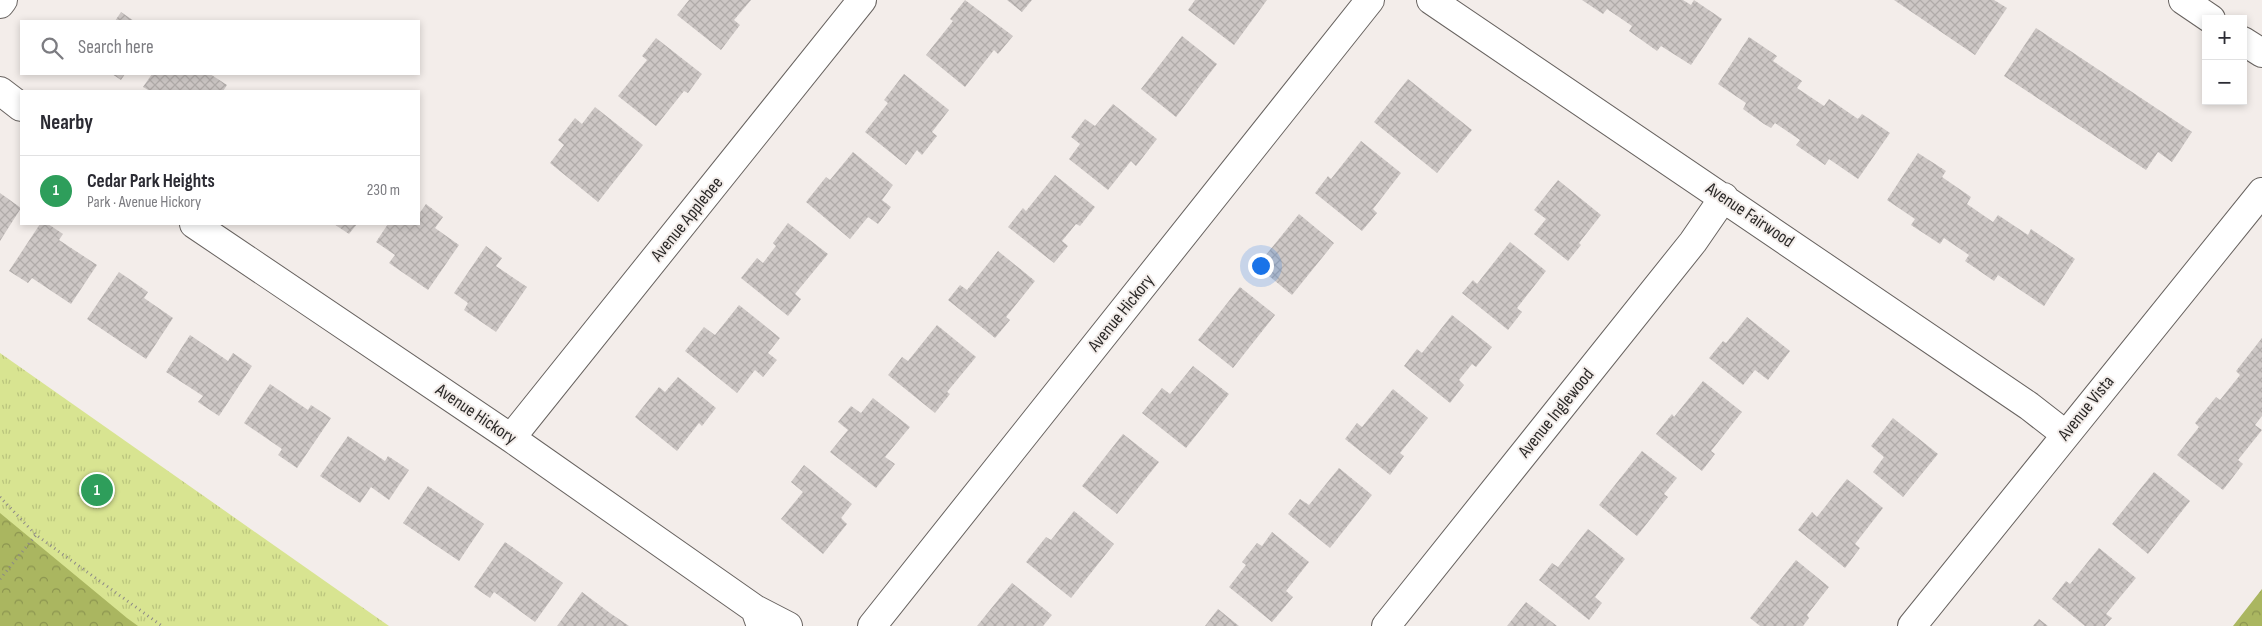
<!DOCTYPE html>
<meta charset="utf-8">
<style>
body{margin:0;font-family:"Sofia Sans Condensed",sans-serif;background:#f2f2f3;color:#2b2b33}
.controls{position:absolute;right:15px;top:15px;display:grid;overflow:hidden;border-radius:0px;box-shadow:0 2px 8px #0003}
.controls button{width:45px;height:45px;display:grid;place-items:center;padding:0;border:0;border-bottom:1px solid #e1e1e2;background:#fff;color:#2b2b33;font:25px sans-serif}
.you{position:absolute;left:1260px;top:265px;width:18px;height:18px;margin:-12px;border:4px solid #fff;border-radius:50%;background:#1a73e8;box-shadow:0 0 0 8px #1a73e833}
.badge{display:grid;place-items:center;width:32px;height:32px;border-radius:50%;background:#b45309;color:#fff;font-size:16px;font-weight:700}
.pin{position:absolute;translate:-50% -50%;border:2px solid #fff;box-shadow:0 1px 5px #0006}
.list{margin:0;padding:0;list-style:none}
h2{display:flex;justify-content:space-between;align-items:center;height:65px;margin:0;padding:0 20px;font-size:21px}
h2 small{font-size:16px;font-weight:400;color:#7c7c81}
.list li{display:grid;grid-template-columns:32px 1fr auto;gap:15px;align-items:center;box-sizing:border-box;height:70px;padding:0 20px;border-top:1px solid #e1e1e2}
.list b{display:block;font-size:19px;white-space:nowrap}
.list p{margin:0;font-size:16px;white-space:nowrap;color:#7c7c81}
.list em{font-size:16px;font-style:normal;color:#7c7c81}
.icon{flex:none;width:28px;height:28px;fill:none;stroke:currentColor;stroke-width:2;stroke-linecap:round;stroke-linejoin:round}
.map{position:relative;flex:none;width:2262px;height:626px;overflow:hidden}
.search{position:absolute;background:#fff;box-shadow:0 2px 8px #0003;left:20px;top:20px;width:400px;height:55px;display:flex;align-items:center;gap:12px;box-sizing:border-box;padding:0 18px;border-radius:0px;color:#7c7c81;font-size:19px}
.panel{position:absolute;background:#fff;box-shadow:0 2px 8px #0003;left:20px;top:90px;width:400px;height:135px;border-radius:0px}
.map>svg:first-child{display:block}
</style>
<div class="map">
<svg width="2262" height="626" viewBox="0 0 2262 626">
<defs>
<pattern id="grass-tufts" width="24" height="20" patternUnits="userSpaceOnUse" patternTransform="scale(1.25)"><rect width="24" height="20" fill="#d8e491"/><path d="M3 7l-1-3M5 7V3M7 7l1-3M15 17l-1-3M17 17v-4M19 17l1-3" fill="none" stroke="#bac47d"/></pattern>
<pattern id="forest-crowns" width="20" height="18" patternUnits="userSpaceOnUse" patternTransform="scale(1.25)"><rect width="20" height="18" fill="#aab660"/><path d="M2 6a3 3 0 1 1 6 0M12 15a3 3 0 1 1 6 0" fill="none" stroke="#8b944f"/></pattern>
<pattern id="building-cross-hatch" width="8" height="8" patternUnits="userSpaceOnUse" patternTransform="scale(1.25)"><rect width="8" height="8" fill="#cdc7c5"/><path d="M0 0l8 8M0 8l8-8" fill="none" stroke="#b0aba9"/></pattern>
</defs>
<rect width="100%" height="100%" fill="#f3edea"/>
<path fill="url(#grass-tufts)" d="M0,353L389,626H0Z"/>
<path fill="url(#forest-crowns)" d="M0,513L127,618L138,626H0Z
M2262,589V626H2233Z"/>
<path fill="url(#building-cross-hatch)" d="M689,0H751L734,20L740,25L721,50L677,15Z
M965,0L1013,36L998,54L994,50L965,87L926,55L953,21L950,19Z
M1007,0H1032L1022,12Z
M1195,0H1267L1234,45L1188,10Z
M1582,0H1683L1691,5L1694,0L1722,19L1691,65L1661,46L1657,51L1629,31L1632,26L1607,9L1603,14Z
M1894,0H1994L2007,8L1975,55Z
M121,12L134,21H115Z
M2036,28L2192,132L2172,162L2158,152L2146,170L2004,76Z
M1182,36L1217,64L1176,117L1141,89Z
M1749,37L1777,56L1773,61L1802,81L1797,88L1824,106L1829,99L1858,119L1862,114L1890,133L1858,179L1829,159L1825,165L1796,145L1800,140L1775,123L1771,128L1764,124L1743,109L1746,103L1718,84Z
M656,38L702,74L688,93L684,91L656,126L618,96L647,60L642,56Z
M112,74H125L121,80Z
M152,74H210L227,85L223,91H150L143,87Z
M904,74L949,110L932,132L937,136L922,155L917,150L906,165L865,132L888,103L884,100Z
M1408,79L1472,130L1437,173L1374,122Z
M1113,104L1157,139L1136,166L1131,161L1108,190L1069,159L1080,144L1071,137L1085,119L1095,126Z
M595,107L643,145L598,202L550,163L564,145L558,140L575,118L582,124Z
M1361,141L1401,173L1373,209L1377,213L1362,231L1315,193L1328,176L1331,179Z
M853,152L893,185L882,200L891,207L878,224L868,217L850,239L806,202L826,177L830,180Z
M1918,153L1946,171L1942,177L1971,197L1967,204L1993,222L1998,215L2028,235L2031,229L2075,259L2044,306L1998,275L1994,281L1965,261L1969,255L1944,238L1940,244L1911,225L1915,219L1887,200Z
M1055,175L1095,207L1080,226L1076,224L1062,241L1068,246L1054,263L1008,227L1023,208L1026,211Z
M1558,180L1601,215L1579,243L1581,245L1568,261L1534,234L1546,219L1534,210Z
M0,193L21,208L0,241Z
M426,204L443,217L435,228L459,245L428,290L389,263L395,255L376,242L388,224H419V214Z
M1299,214L1334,243L1292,295L1257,266Z
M788,223L828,254L795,294L801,299L788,316L741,278L757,258L763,263L776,246L773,243Z
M40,224H48L63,234L59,240L97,265L71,304L32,278L28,283L9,271Z
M334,224H357L349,234Z
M1510,242L1546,271L1517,308L1522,312L1508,330L1462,293L1473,280L1477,284Z
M486,246L502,258L496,266L527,287L496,332L464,310L468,303L454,293Z
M998,251L1035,281L1006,317L1010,320L995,338L948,300L960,285L967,290Z
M119,272L148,292L144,298L173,318L146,359L87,319Z
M1240,287L1275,315L1233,368L1198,340Z
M739,305L780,338L768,353L777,360L763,377L755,370L737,393L685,351L704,327L715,335Z
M1452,315L1492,347L1476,367L1472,364L1459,380L1464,385L1450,403L1404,366L1417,349L1422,353Z
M1747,317L1790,351L1768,380L1755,370L1743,385L1709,358L1723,341L1726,343Z
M937,325L976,357L947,392L950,394L935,413L888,375L902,357L908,361Z
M190,335L228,361L233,353L252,366L219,416L198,402L203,396L166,372Z
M2262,338V416L2255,425L2262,430L2238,460L2243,464L2223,490L2177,455L2199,427L2195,423L2216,397L2220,400L2240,375L2236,371Z
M1193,366L1229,394L1186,448L1142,413L1162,388L1170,394Z
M678,377L716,408L702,426L699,423L677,451L635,417L659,387L665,392Z
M1703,381L1742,412L1711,451L1715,454L1702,471L1656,434L1672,414L1674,417Z
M270,384L308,410L311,405L331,418L297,468L278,455L282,449L244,423Z
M1393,389L1428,418L1400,453L1404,456L1390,475L1345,439L1357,423L1362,427Z
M873,398L910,427L885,457L895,464L876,488L830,452L848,430L838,422L851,406L861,413Z
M1893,418L1938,454L1903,497L1873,472L1884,457L1871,446Z
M1123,434L1159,462L1117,514L1082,486Z
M348,436L385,461L388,456L409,470L389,500L371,487L360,503L320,476Z
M1642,451L1677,478L1664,494L1668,497L1637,536L1599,505Z
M804,465L852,504L841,518L847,524L823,554L781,519L803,492L791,482Z
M1339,468L1372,495L1330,548L1288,514L1300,499L1309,505Z
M2154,472L2190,501L2148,554L2112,524Z
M1847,479L1883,508L1855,544L1860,548L1845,568L1798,530L1812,512L1817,517Z
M428,486L484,524L459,561L403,523Z
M1074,511L1114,544L1071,598L1026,562L1046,537L1051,540Z
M1588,529L1625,559L1595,597L1602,603L1589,620L1539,580L1552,563L1558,567Z
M1272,532L1309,562L1286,591L1293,597L1272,622L1229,587L1246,565L1242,562L1257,543L1262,546Z
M505,542L563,583L535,622L494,592L490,598L474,587Z
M2099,548L2136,578L2106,614L2112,618L2105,626H2085L2052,599L2066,581L2070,584Z
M1796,560L1829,587L1807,615L1809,618L1803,626H1760L1750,618Z
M1012,583L1052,615L1043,626H977Z
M582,592L610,613L629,626H557Z
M1526,602L1557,626H1507Z
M1218,609L1239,626H1205Z
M2039,619L2048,626H2033Z"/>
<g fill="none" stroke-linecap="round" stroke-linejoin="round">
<defs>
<path id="minor" d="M1431,0L2029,406L2065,434
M2183,0L2211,19
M0,4L3,0
M2243,41L2262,53
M0,91L21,107
M194,224L511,438L755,609L761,626
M511,438L862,0
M755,609L788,626
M872,626L1370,0
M1386,626L1693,242L1724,197
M1912,626L2262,192"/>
</defs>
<use href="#minor" stroke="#686360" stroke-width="30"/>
<path stroke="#8d8987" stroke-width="3" stroke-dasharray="1 4" stroke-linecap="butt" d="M0,497L36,535L162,626
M0,579L36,535"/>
<use href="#minor" stroke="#fff" stroke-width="28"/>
</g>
<g text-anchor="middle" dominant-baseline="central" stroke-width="4" stroke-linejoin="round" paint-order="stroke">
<g font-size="18" fill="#2c2a29" stroke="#f3edea">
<text transform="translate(1750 215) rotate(34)">Avenue Fairwood</text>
<text transform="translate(687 219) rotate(-51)">Avenue Applebee</text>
<text transform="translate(1121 313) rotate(-51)">Avenue Hickory</text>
<text transform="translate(2086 408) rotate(-51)">Avenue Vista</text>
<text transform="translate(1556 413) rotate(-51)">Avenue Inglewood</text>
<text transform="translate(476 414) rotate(34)">Avenue Hickory</text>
</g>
</g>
</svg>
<div class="controls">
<button>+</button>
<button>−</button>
</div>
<div class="you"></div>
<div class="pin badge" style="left:97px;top:490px;background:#2e9e5b">1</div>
<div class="search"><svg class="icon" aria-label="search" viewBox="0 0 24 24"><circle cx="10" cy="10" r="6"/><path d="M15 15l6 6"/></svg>Search here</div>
<section class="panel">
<h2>Nearby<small></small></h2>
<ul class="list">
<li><span class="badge" style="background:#2e9e5b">1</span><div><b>Cedar Park Heights</b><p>Park · Avenue Hickory</p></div><em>230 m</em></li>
</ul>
</section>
</div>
